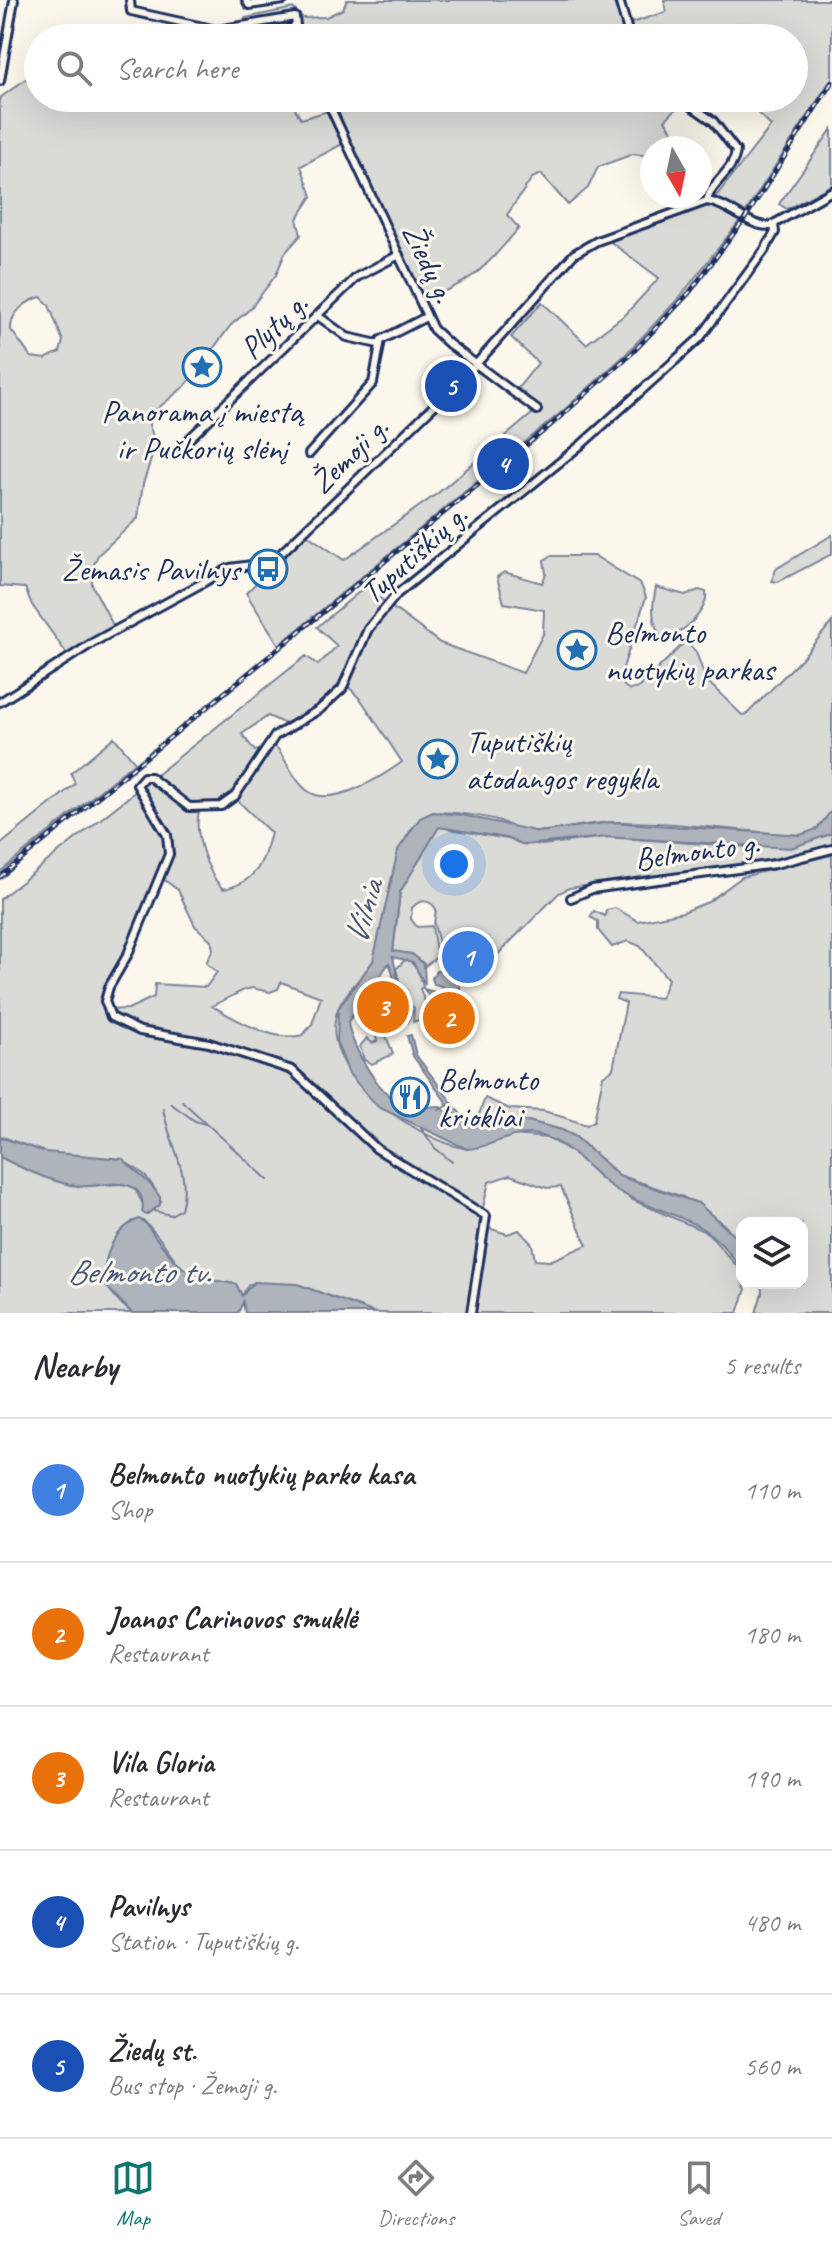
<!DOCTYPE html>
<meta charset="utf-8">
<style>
body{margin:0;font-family:Caveat,sans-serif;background:#f2f2f3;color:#2b2b33}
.controls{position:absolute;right:24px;bottom:24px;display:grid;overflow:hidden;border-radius:16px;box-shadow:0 8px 32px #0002}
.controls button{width:72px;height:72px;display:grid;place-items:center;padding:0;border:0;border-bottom:2px solid #e1e1e2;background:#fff;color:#2b2b33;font:40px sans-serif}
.compass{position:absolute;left:640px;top:136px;width:72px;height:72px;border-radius:50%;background:#fff;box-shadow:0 8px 32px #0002;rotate:171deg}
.you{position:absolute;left:454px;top:864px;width:28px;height:28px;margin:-20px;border:6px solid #fff;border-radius:50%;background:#1a73e8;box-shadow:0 0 0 12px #1a73e833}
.badge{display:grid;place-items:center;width:52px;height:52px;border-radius:50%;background:#0f766e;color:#fff;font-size:26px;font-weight:700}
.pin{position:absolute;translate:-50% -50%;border:4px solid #fff;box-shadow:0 2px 8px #0006}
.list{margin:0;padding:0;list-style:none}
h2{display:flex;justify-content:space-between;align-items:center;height:104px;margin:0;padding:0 32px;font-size:34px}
h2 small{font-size:26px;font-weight:400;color:#7c7c81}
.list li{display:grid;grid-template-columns:52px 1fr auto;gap:24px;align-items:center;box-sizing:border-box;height:144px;padding:0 32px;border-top:2px solid #e1e1e2}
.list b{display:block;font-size:30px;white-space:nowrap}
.list p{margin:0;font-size:26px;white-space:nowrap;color:#7c7c81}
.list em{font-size:26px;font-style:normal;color:#7c7c81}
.icon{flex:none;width:44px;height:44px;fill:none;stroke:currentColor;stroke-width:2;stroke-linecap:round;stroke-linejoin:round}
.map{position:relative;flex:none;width:832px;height:1313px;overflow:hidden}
.search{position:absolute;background:#fff;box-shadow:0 8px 32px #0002;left:24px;right:24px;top:24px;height:88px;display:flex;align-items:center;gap:20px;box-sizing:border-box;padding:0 28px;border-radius:44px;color:#7c7c81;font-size:30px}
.sheet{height:824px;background:#fff}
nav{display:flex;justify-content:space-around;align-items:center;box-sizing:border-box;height:112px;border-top:2px solid #e1e1e2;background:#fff;font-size:22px;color:#7c7c81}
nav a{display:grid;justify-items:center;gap:4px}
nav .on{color:#0f766e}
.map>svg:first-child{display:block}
</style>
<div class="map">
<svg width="832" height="1313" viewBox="0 0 832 1313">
<rect width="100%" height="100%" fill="#fbf7ec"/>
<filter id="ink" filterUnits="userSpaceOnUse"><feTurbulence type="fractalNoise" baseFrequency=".0125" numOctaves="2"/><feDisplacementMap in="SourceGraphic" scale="16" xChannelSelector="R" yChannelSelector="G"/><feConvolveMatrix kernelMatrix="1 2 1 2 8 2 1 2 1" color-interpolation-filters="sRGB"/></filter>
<g filter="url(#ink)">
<path fill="#dadad7" stroke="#7a849a" stroke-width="2" fill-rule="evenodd" d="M347,0H613L622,26L666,12L664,0H832V78L745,213L714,199L771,126L742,98H794V38H238L245,18L293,8L303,18L326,17L343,9Z
M38,70V98H289L301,119L328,111L322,98H687L665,120L684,148H652V156L633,154L598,167L588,188L568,205L541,174L532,178L507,215L519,228C486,266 471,286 421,299L348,141L301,166L312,196L297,219L301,235L285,253L276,275L250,309L231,325L186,385L151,414L149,425L156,444L143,484L138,518L98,555L92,569V585L114,627L67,654L32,605L25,588L0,586V98ZM41,297L49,305L63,341L60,352L45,359L31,357L11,330C10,313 26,301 41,297Z
M832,129V185L787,209L779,204Z
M704,204L725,208L742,218L679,298L625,355L564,410L279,645L246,593L306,534L344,560L438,493L539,408L518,388L538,363L511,337L542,302L586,344L626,314L659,278L608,240Z
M832,535V554L778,582L772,581L776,569Z
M551,556H595L641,585L646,597L621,674L624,686L630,690L638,688L686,641L696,652L706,680L742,715L747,714L802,658L832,622V810L817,829L801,835C739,832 674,821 613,822C582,823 553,834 523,831C514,830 508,824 500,821C488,817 440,809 429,814C394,828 385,913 379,946C374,970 349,984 339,1007C311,1071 416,1139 467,1149L513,1135L548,1138L583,1158L597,1175L633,1200L708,1233L742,1272V1283L746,1289L738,1313H375L297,1284H249L242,1296L236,1284C165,1274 186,1263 144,1221H133C100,1253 91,1282 132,1313H0V1157L79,1186L124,1184L134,1187L144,1206L161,1202C139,1146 95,1162 48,1153C32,1150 16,1141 0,1136V899L306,656L318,665L337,646L317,627L365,587L440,643L523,673L543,634L544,610L504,603L497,577L504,572L542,583L546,574L544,560ZM343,681L362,701L402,762C383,776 331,809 308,791C296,783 286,761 278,749L273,746L255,751L242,734L268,716L285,724L323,703ZM227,798L236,799L271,833C263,863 256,883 223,889C207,873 192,830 200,808ZM159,876L178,890L195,926L211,940L213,949L206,963L217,972L206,987L155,984L154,997L128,1009L104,1010L109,980L131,943ZM281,982L321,997L312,1024L303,1035C273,1043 238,1020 212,1006L244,990L252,988L270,992L278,989ZM510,1175L547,1188L561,1187L587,1245L550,1261L535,1260L532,1244L519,1230L507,1234L479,1225L489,1182Z
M656,587L685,595L699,590L706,592C710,610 677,642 660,636C651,619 652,606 656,587Z
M114,737L135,762L0,872V845L75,784L71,773Z
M439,827L542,845L606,837L749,847L832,832V846L736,867L569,888L559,893L491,961L469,968L457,958L442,956L434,924L436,909C430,899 420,899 412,908L411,919L417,927L432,926L437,957L425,966L413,955L393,953L400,892Z
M832,855V1313H756L762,1293L761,1283H802V1223H742V1242L722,1223L683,1197L619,1175L576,1137L562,1130L528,1121L480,1127L478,1117L485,1098L510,1109L544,1111L587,1125L594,1121L603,1076L613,1069L626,1003L616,999L618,994L661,998L668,979L640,946L628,941L612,947L598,930V921L590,917L594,911L605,916L606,910L615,908L638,921L683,912L708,902L742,877Z
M407,958C417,968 420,973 423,987L420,989L424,1000L438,1012L421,1015L419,1020L413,1022L414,1008L405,1001L396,969Z
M375,1029L386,1036L393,1054L372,1064L364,1060L360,1046L367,1038L372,1043L377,1041Z"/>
<path fill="#afb3bb" stroke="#747e96" stroke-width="2" d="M832,810L831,834L791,848L606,837L524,845L506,838L439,827L400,892L393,951L412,954L424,964L425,985L413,962L393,957L402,1000L412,1011L408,1022L403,1023C394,1006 398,981 389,963L348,1022C351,1048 382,1100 408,1107C418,1110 429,1106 439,1106L462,1124L413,1056L407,1036L411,1035L416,1055L469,1125L528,1121L562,1130L576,1137L619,1176L698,1203L742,1242V1272C734,1257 720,1241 706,1231C678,1212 641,1207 612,1187C586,1169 571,1142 538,1135C511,1130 493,1148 467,1149L378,1107L349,1074L337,1043L338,1009L373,961L398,850L420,818L433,812L462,815L539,832L611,822L801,835L817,829Z
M446,967L457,971L461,993L454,1004L435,1005L424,989L441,994L442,986L434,984L432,978L436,971Z
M0,1137L45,1152L123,1159L151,1185L160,1197V1205L146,1215L142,1212C145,1201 140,1190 130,1186C114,1180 95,1188 78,1186C52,1183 23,1169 0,1157Z
M139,1219C148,1223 150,1230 156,1238C186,1275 188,1277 236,1284L242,1296L254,1282L297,1284L375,1313H245L243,1302L238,1313H132L104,1284C103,1258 112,1230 139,1219Z"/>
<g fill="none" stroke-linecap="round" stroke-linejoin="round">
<path stroke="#747e96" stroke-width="2" d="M182,1101L268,1180
M170,1103L195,1121L205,1124
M439,1110L451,1104
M421,1128L435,1148L452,1162
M154,1211L171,1215L181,1209C192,1173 168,1142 163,1108"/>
<defs>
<path id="minor" d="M130,0L131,11L217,30L295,17L296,25L279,38
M246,0L249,5L284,0
M619,0L630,38
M297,38H308
M0,81L14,0
M326,98L433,329L449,344L537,410
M680,98L713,121L736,151C734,172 711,181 707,201
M318,316L347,337L378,344
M188,440L357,277L399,255
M309,454L373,383L381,340L426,317
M0,702L94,642L230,568L272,562L470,371L574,254L597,241L707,201C730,204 748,227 770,226L832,191
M571,898L592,889L775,864L832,849
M471,1313L486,1216L377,1149L292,1070L209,1043L140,1031L111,1017L105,1001L109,987L128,954L169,854L167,835L137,785L144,777H150L189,807L221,806L235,796L275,736L320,709L342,689L368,629L397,594L582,444L700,338L764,251L775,232L774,225"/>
</defs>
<use href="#minor" stroke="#1b2f5e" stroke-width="12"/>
<use href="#minor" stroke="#fbf7ec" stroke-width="6"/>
<defs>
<path id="rail" d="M0,877L552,424L632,353L689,293L746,217L832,82"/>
</defs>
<use href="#rail" stroke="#1b2f5e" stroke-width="5"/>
<use href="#rail" stroke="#fbf7ec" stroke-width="2" stroke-dasharray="6" stroke-linecap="butt"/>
</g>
</g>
<defs>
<symbol id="sight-ring" viewBox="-11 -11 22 22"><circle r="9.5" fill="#fbf7ec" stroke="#1f6fb2" stroke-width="1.5"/><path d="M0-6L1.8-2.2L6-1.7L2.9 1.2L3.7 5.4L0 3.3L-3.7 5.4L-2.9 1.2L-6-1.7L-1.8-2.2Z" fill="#1f6fb2"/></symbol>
<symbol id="bus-ring" viewBox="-11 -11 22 22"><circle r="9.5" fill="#fbf7ec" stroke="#1f6fb2" stroke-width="1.5"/><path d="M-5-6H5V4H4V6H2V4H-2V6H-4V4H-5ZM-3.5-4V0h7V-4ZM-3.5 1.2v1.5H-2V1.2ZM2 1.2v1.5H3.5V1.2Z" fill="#1f6fb2"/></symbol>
<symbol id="restaurant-ring" viewBox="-11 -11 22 22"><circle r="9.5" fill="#fbf7ec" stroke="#1f6fb2" stroke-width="1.5"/><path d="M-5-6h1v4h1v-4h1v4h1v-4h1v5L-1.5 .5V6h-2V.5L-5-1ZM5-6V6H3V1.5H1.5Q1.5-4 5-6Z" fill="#1f6fb2"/></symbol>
</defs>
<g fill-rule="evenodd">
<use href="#sight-ring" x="180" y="345" width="44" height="44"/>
<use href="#bus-ring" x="246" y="547" width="44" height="44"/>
<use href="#sight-ring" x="555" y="628" width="44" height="44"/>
<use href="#sight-ring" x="416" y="737" width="44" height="44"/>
<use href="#restaurant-ring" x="388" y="1075" width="44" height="44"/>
</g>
<g text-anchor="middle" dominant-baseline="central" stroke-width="6" stroke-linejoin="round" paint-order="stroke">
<g font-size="32" fill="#1b2f5e" stroke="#fbf7ec">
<text transform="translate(429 263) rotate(65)">Žiedų g.</text>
<text transform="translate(274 326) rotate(-44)">Plytų g.</text>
<text transform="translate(349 455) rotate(-44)">Žemoji g.</text>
<text transform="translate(414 554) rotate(-42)">Tuputiškių g.</text>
<text transform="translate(697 851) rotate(-8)">Belmonto g.</text>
</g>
<g font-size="32" fill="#1b2f5e" stroke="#fbf7ec" text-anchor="start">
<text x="202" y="411" text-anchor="middle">Panorama į miestą<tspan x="202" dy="37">ir Pučkorių slėnį</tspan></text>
<text x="240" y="569" text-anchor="end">Žemasis Pavilnys</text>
<text x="605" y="632">Belmonto<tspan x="605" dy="37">nuotykių parkas</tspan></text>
<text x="466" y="741">Tuputiškių<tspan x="466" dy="37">atodangos regykla</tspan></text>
<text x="438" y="1079">Belmonto<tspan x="438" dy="37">kriokliai</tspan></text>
</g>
<g font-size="34" font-style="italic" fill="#47577a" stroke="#fbf7ec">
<text transform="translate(363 912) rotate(-74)">Vilnia</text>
<text x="139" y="1271">Belmonto tv.</text>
</g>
</g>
</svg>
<div class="controls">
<button><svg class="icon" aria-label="layers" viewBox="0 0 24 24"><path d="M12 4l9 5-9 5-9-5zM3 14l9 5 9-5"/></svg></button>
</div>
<svg class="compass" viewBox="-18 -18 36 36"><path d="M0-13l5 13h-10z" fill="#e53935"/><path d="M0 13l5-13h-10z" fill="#7c7c81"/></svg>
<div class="you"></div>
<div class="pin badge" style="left:468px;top:957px;background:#3f7fe0">1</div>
<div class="pin badge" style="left:449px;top:1018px;background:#e8710a">2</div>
<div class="pin badge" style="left:383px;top:1007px;background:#e8710a">3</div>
<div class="pin badge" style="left:503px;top:464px;background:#1a4fb4">4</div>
<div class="pin badge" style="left:451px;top:386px;background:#1a4fb4">5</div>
<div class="search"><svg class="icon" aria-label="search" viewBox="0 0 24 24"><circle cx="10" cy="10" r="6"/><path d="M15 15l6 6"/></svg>Search here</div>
</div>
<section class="sheet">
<h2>Nearby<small>5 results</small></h2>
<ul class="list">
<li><span class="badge" style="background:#3f7fe0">1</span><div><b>Belmonto nuotykių parko kasa</b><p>Shop</p></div><em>110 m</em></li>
<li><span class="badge" style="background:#e8710a">2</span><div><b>Joanos Carinovos smuklė</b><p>Restaurant</p></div><em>180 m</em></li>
<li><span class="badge" style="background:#e8710a">3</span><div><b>Vila Gloria</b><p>Restaurant</p></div><em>190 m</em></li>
<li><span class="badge" style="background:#1a4fb4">4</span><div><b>Pavilnys</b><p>Station · Tuputiškių g.</p></div><em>480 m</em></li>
<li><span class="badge" style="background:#1a4fb4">5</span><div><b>Žiedų st.</b><p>Bus stop · Žemoji g.</p></div><em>560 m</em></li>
</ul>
</section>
<nav>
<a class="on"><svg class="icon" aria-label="map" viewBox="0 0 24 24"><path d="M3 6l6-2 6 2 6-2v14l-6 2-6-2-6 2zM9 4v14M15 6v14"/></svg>Map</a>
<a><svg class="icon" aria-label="directions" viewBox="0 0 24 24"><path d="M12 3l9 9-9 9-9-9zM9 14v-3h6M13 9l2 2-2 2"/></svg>Directions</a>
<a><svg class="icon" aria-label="saved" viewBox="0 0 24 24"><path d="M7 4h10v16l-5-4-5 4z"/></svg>Saved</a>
</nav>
